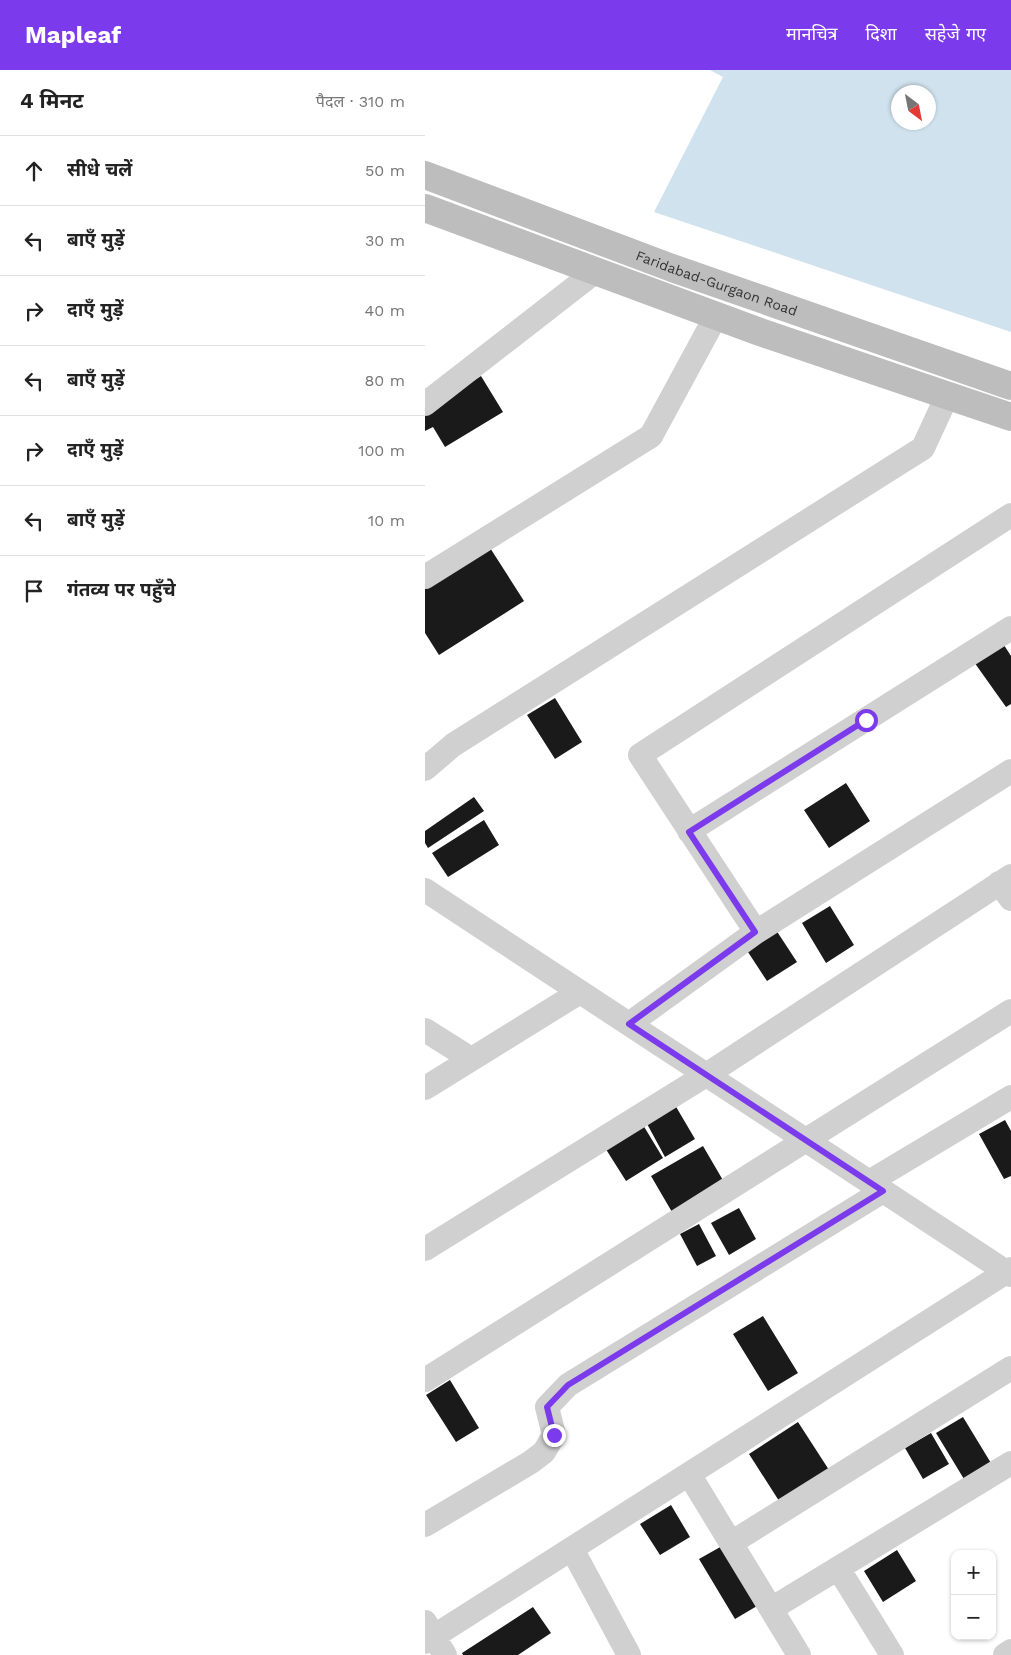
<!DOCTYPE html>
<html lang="hi">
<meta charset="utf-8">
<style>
body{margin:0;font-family:"Work Sans","Noto Sans Devanagari",sans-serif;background:#f2f2f2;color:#222}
.controls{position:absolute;right:15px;bottom:15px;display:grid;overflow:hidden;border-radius:10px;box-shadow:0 1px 4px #0004}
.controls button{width:45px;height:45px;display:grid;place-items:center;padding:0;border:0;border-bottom:1px solid #e0e0e0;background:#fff;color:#222;font:25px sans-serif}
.compass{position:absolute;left:466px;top:15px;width:45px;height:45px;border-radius:50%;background:#fff;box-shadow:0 1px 4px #0004;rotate:148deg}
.stop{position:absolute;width:15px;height:15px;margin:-11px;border:4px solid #7c3aed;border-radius:50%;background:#fff}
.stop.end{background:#7c3aed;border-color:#fff;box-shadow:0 1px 5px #0008}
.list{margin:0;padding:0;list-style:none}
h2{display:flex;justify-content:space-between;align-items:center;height:65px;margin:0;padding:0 20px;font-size:21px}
h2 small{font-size:16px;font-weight:400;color:#767676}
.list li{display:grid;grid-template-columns:32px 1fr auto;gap:15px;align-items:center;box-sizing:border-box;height:70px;padding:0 20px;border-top:1px solid #e0e0e0}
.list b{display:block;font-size:19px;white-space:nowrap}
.list em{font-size:16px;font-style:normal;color:#767676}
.icon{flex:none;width:28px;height:28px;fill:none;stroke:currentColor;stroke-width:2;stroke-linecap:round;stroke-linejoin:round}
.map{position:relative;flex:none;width:586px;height:1585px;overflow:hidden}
header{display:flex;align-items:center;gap:30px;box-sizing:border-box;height:70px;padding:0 25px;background:#7c3aed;color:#fff}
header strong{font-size:24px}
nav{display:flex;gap:28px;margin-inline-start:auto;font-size:18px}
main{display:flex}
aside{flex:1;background:#fff}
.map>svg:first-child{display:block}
</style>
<header>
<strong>Mapleaf</strong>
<nav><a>मानचित्र</a><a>दिशा</a><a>सहेजे गए</a></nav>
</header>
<main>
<aside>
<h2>4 मिनट<small>पैदल · 310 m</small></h2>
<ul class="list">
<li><svg class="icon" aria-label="ahead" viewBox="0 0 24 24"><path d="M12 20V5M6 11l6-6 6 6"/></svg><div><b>सीधे चलें</b></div><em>50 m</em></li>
<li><svg class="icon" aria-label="left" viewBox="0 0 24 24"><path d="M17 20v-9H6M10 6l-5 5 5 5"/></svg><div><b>बाएँ मुड़ें</b></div><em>30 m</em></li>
<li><svg class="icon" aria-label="right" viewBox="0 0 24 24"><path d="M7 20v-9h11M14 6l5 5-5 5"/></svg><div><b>दाएँ मुड़ें</b></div><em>40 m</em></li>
<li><svg class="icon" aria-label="left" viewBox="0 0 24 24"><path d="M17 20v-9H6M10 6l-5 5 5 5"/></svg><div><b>बाएँ मुड़ें</b></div><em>80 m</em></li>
<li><svg class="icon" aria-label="right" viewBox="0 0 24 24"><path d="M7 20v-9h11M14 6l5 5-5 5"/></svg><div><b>दाएँ मुड़ें</b></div><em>100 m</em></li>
<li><svg class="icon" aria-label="left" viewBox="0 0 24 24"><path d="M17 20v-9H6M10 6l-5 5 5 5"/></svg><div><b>बाएँ मुड़ें</b></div><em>10 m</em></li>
<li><svg class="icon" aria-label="arrive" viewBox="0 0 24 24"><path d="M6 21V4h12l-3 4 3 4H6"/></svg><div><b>गंतव्य पर पहुँचे</b></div></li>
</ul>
</aside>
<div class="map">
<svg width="586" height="1585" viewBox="0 0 586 1585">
<rect width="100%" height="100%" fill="#fff"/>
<path fill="#cfe2ee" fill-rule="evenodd" d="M285,0H586V262L229,142L298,7ZM473,22H503V52H473Z"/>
<path fill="#1a1a1a" d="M56,306L78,342L20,377L8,357L0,361V341Z
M60,470L99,531L14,585L0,563V508Z
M577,572L586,586V634L581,637L549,592Z
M130,628L157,672L130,689L102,645Z
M421,713L445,751L404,778L379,740Z
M49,727L59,741L3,778L0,773V761Z
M59,750L74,775L23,807L7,783Z
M405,836L429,875L401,893L377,853Z
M351,860L372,892L342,911L321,879Z
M250,1035L270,1069L240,1087L221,1052Z
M215,1050L238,1088L201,1111L177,1073Z
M580,1050L586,1061V1106L579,1109L554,1064Z
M278,1076L299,1112L247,1142L226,1106Z
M314,1138L331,1169L304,1185L286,1153Z
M274,1154L291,1186L272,1196L255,1164Z
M338,1246L373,1303L343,1321L308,1264Z
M25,1310L54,1358L31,1372L1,1325Z
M538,1347L569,1398L542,1414L511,1363Z
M373,1352L406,1403L356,1434L324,1384Z
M506,1363L524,1394L498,1409L480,1378Z
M246,1435L265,1467L235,1485L215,1454Z
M297,1476L332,1536L310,1549L274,1489Z
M472,1480L491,1511L458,1532L439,1501Z
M108,1537L126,1563L93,1585H38L37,1583Z"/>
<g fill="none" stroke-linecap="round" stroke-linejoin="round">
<path stroke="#d0d0d0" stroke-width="24" d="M0,334L171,201
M0,507L226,366L291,246
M0,699L28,675L498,378L522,326
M264,761L586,558
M574,813L586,829
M0,820L586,1205
M331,862L215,685L586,445
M204,954L331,862L586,701
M0,960L46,989
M0,1018L155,922
M444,1112L586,1027
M0,1179L281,1005L586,806
M0,1310L586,941
M264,1404L374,1585
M0,1455L106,1392L119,1382L129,1365L122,1337L143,1315L458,1121
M306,1473L586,1298
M147,1479L204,1585
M413,1498L467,1585
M346,1539L586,1393
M0,1552L20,1585
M0,1572L586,1199
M580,1585L586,1581"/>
<g stroke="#bdbdbd" stroke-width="28">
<path id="s1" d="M0,105L247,198L586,316"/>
<path d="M0,138L335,262L586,347"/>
</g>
</g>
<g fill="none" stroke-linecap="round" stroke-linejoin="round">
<path stroke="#7c3aed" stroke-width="6" d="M129,1365L122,1337L143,1315L458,1121L204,954L330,862L264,762L441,650"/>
</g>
<g text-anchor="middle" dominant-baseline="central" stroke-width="5" stroke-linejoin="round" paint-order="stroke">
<g font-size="14" fill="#333" stroke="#fff">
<text stroke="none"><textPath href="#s1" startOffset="311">Faridabad-Gurgaon Road</textPath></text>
</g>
</g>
</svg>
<div class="controls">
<button>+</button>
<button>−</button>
</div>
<svg class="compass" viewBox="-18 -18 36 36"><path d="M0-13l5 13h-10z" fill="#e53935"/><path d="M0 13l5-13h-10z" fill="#767676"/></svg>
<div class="stop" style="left:441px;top:650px"></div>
<div class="stop end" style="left:129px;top:1365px"></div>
</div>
</main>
